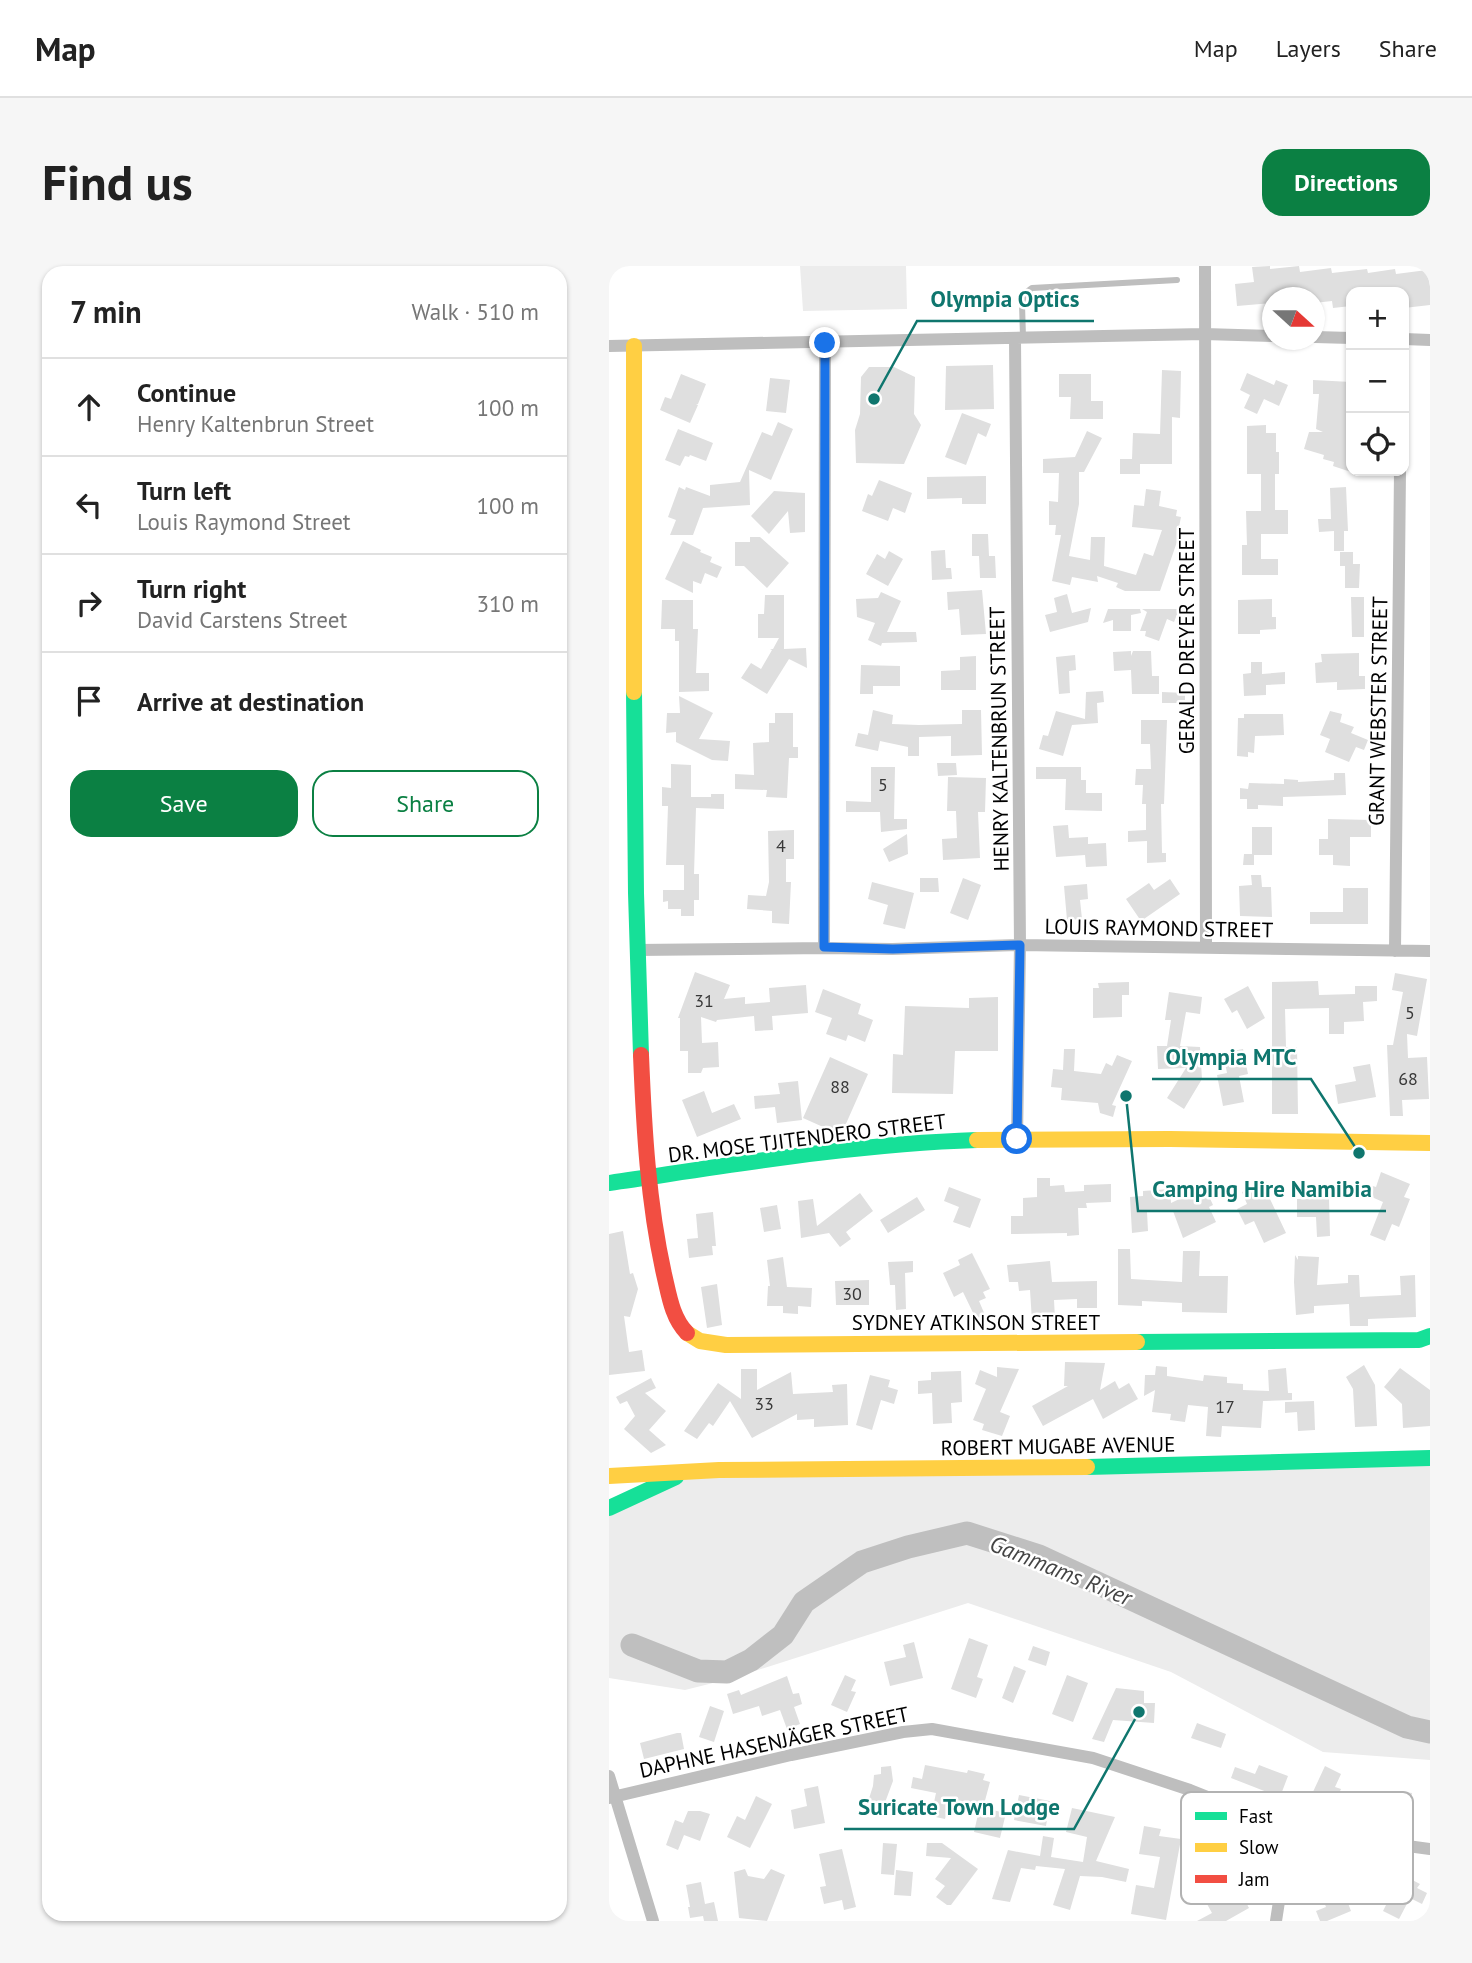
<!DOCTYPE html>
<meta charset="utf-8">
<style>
body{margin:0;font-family:"PT Sans",sans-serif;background:#f6f6f6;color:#222}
.controls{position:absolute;right:21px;top:21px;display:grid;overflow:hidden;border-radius:14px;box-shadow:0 2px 5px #0004}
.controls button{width:63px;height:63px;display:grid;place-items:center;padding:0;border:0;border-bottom:2px solid #e0e0e0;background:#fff;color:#222;font:35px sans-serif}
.compass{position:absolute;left:653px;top:21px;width:63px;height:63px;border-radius:50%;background:#fff;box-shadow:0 2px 5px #0004;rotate:111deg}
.stop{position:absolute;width:21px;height:21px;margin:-16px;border:5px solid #1a73e8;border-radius:50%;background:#fff}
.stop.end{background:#1a73e8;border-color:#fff;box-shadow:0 2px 7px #0008}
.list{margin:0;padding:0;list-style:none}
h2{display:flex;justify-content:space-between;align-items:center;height:91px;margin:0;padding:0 28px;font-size:30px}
h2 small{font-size:23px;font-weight:400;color:#767676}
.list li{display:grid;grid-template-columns:46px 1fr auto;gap:21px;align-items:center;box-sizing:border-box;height:98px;padding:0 28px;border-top:2px solid #e0e0e0}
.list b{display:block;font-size:26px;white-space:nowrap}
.list p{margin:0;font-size:23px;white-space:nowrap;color:#767676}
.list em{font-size:23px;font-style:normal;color:#767676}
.actions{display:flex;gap:14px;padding:21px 28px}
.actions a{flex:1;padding:16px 0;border:2px solid #0b8043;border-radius:21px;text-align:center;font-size:24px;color:#0b8043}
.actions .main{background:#0b8043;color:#fff}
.icon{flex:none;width:38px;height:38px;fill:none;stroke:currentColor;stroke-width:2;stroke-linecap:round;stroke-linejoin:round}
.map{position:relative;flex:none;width:821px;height:1655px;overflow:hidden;border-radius:21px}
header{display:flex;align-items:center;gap:42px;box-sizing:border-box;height:98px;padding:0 35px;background:#fff;border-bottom:2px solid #e0e0e0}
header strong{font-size:33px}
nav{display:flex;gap:38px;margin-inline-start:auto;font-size:24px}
.intro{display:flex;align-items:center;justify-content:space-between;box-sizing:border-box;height:168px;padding:0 42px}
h1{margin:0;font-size:49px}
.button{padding:18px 32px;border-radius:21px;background:#0b8043;color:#fff;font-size:24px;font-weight:700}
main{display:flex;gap:42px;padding:0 42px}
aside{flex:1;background:#fff;border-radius:21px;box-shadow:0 2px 5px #0004}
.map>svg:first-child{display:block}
</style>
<header>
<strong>Map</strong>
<nav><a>Map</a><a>Layers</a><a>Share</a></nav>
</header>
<div class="intro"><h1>Find us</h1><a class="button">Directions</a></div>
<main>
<aside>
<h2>7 min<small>Walk · 510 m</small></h2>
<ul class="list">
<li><svg class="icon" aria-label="ahead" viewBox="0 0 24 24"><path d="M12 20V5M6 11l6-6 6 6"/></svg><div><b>Continue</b><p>Henry Kaltenbrun Street</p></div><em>100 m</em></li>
<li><svg class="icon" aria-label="left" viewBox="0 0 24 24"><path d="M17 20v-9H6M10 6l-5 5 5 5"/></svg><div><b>Turn left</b><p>Louis Raymond Street</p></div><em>100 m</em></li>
<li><svg class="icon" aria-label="right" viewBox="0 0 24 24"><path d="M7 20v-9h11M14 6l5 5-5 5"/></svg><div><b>Turn right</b><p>David Carstens Street</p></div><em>310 m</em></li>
<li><svg class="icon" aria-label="arrive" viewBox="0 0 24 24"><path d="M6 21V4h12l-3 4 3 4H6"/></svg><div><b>Arrive at destination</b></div></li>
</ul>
<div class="actions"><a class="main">Save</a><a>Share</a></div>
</aside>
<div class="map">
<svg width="821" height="1655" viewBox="0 0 821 1655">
<rect width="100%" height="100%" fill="#fff"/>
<path fill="#ececec" d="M191,0H297L298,43L194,45Z
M821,1192V1494L714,1486L562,1406L359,1337L124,1412L76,1424L0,1412V1242L77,1206Z"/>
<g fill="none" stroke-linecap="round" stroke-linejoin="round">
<path stroke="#bfbfbf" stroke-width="23" d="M23,1379L89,1405L118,1406L142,1394L174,1369L195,1336L253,1296L299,1281L358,1267L430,1290L798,1461L821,1466"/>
</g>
<path fill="#dfdfdf" d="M661,0V3L690,0L691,6L722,2L723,7L758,3L759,7L786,3L787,8L818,4L821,20V39L795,42V26H742V40L724,42L723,35L705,37V32H663V37L628,40L626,18L645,16L643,1Z
M384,99L385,143L336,144L337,100Z
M260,101H285L306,111L305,148L312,159L295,198L247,197L246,164L251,148L252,111Z
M553,104L572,105L571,152L563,151V198H531V208H511V193H523L524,167L551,168Z
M638,107L665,119L667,114L679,119L670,140L655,133L648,148L635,142L641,129L631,124Z
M72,108L97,118L89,138H87L89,139L81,157L51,144L56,131L62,133Z
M450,108H482V135H494V153H461L462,131H450Z
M161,112L181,114L177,147L157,145Z
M704,114L742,116V206L724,200L725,196L714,193L715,189L695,183L700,166H714L707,163L710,128H704Z
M353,147L382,158L377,171L369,167L357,199L336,191Z
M169,156L184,163L162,214L140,204L141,239L94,242L84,269H61L67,254L59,251L70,221L76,224L77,221L101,230V219L131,216L153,166L163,170Z
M657,159V167H667V186H670V208H666V244H679V268H652V293H669V309H633V279H638L637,245H652V208H638V160Z
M69,163L104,177L97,195L81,189L80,191L76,190L71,200L56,194Z
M478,165L493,172L475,206H470V238L460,290L481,294L482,271H496L495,300L527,309L535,287L544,290L553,264L523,261L525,239L535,240L537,223L552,225L550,240L568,244L567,250L572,251L568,271L570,270L551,325H516L507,321L509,317L488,310L489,316L463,311L461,319L443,315L452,269H446L447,259H440V235L449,236L450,207H434V193L466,191Z
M377,210V238H353V232L318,233V211Z
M270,214L303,227L296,247L284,242L279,255L253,245L259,228L263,230Z
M737,221L739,265H735V285H725V265L710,266L709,253H722L721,222Z
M165,225L196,227V266L181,267L179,245L160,268L142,250Z
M363,268H379L380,290H386L387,312H371L370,290H363Z
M141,271H151L180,297L158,322L135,300H126V276H141Z
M74,275L92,284L91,286L103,291L101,296L113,301L108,312L96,307L92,318L84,315V327L56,313Z
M336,284L337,302H342L343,313L323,314L322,285Z
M280,285L294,293L279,320L257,308L268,288L276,293Z
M731,286H744V298H751L750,322H736V300H731Z
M373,324L377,368L352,369L350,343L339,344L338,326Z
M272,326L292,335L278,366H307L308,376L273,377L272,380L259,374L266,357L248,351L247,333L269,332Z
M458,328L463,347L482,342L479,356L441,366L436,349L448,346L445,332Z
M156,329H175V383L197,382L198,402L180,393L158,428L132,412L142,397L152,403L163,384L161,383H164L170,372H149V348H155Z
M742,331H755V371H743Z
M663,333V351H667V363L651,364V368H629V334Z
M53,334H84V363H89L87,407H100V425L70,426V375H66V363H52Z
M499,343H531L532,347L522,349V365H504V354L494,357Z
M533,343H570L565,356L558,353L550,375L536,370L537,365H531L538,346Z
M522,385V390L524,385H542L543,410H550V428H523L522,404L505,405L504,386Z
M750,387V410H756V423L728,424V416L707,417L706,397L713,396L712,388Z
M466,389L467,404L460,405L461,427L450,428L447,391Z
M367,390V424H332V405L351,404V391Z
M642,396H653V408L676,406V418L657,419V429L635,430L634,408L642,407Z
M252,399L291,400V420H264V428H251Z
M494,425L495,436L488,437L489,457L463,459L454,490L430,483L434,469L439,470L447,445L476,453L477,426Z
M553,426L576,427V437H553Z
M70,430L104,447L90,473L121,475L119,495L103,494L67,476V466L57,467L58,447H71Z
M264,444L284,449L283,458L310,459L353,458V444H372L373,489L342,490V470L310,471V490H299V481L271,475L269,485L246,480L249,467L259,469Z
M721,445L733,448L731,456L745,461L742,467L759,474L755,484L747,481L740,496L716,486L721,473L711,469Z
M166,447H184V481H189V492H180L178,532L157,531L158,524L126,523V508L145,509L144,477L160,476V457H166Z
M635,448H674L675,469L646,470L645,487L639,486V491L628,490L629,452H635Z
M532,454H558L555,538H552L553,587H557V596L538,597V575L519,576V565L537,564V538H533L534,519H526L527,503H542L541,478H532Z
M328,497H347L348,509L329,510Z
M62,498L82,499V531H102V528H115V543L87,542L85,608H90V634H85V650H72V643H59V635L54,636V624H75V599H57L59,540H53V521L62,522Z
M262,501H286L285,553H298V563L272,566L271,546H237V535L262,536Z
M427,501H472V514H477V527H493V545L456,544L457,513H427Z
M725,507H736L737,529L674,531V540L649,539V543H638V533H631V522L639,523L640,517L675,518V513L689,514V516L725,514Z
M339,511L377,512L376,546H369L371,592L334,594L333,573L348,572L347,545H338Z
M719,553L762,554V571H741V600L724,599V589H710V573H719Z
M459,559L460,572L479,571V578L497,577L498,600L477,601L476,589L447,591L444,560Z
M643,561H663V589H645V599H634L635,588H643Z
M185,564V593H177V616H182L180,658L163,657V645L138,643L139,629L157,630L160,616L159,565Z
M298,568L299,588L280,596L274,583Z
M642,609H652L653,621H662L663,651L631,650L630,620L643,619Z
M311,612H329L330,626H311Z
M354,612L372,619L359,654L341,647Z
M561,613L571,628L532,655L517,633L540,617L545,624Z
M263,616L305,627L296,663L274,658L279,639L259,633Z
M478,618L479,633L471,634L473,653L458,654L455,620Z
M734,622H759V658H701V646H734Z
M86,706L121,719L115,733L136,731V738L161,736L160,722L197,719L199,747L163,750L164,764L146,765L145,750L108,754L107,756L92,751L93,777L109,776L110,801L94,802L92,807H79V785H71V752H69Z
M786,707L818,713L808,770L798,768L799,792L818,791L820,833L793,834L794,850H781L778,779H784L794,726L783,724Z
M709,715L710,729L746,728V720H768V735L754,736L755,755L735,756V768H720V742L676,743L677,781H688L689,848H663V716Z
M520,716V729H513V751L484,752V722H490L489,717Z
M639,720L656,752L638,763L628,744L623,747L615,733Z
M214,723L252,738L249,748L264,754L256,776L239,769L237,775L217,768L223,752L206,746Z
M560,726L593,731L591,748L577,746L571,780L591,781L593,813L575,843L558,832L577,802L549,803L548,780H558L562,754H556Z
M389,731V785H346L344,828L283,827L284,788L294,789L296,740L360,742V732Z
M455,783H466L465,805L492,808L497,797L503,800L508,789L523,795L503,839L507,840L504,851L491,847L489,837L452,834L453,822L442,821L444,803L454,804Z
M634,783L639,808L630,810L635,836L614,840L608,809L618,807L614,787Z
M221,791L259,808L232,869L194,852Z
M761,798L767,831L729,838L726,819L747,815L744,801Z
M189,815L193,854L168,857L166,841L146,843L145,830L171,828L169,817Z
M95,825L103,847L125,838L132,853L88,871L73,834Z
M772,906L801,918L795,931L801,933L790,961L783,958L776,975L761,969L774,936L756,928L760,919L767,921Z
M428,912H441V920L455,919L456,926L475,925V919L502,918V936L477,937L478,942H469L470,969L458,970V967L402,968V950H414V932L428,931Z
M657,915L663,930L660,931L677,967L655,977L645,955L636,959L628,943L638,938L633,926Z
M340,921L372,933L361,962L344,956L350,941L335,935Z
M561,923L562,937L591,923L594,930L599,928L604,939L600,941L607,956L574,972L564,945L538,946L539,965L523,967L521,931L534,930V925Z
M251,927L264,945L237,966L242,973L231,981L220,967L192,972L189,935L204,933L208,960Z
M308,931L316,944L279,967L271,954Z
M720,932L721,970L708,971L707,951H688V933Z
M168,939L172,963L155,966L151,942Z
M104,946L107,980H103L104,989L80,992L78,973L89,972L87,948Z
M14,965L21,1008L24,1007L29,1023L21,1051L15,1050L20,1086L33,1084L36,1105L0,1109V968Z
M509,983H521L522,1013L573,1016L574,985H591L590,1010H619L618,1047L573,1046V1037L533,1035V1040L509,1039Z
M363,987L381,1023L374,1026L377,1032L370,1035L376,1049L367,1053L354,1026L345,1031L334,1007L351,999L349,994Z
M686,989L689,994V990L710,991L708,1019L739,1017V1009H750L751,1031L792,1029L791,1010L806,1009L807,1051L759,1053V1060H741L740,1038L705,1040V1047L687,1049L685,1016Z
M174,991L178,1021L203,1022L202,1041L189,1040V1048L174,1047V1040H158L159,1020H161L158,994Z
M304,995V1006L296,1007L297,1043L287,1044L286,1019H281L279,996Z
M441,995L443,1016L488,1015V1042H468V1033L445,1034L446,1053L423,1055L421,1024L410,1025L409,1016H400L398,999Z
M260,1014V1039H227L226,1015Z
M108,1018L113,1059L98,1062L92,1021Z
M456,1096L496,1097L491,1124L506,1115L510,1123L520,1117L529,1133L494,1153L484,1133L434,1160L423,1140L459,1120H455Z
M755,1099L766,1119L768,1160L746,1161L744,1123L737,1111Z
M547,1100L558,1101V1110L594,1115L595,1109L618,1111V1117L634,1118V1124L660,1125L659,1104L677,1102L679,1127H683V1134L654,1135L652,1162L613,1160L612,1171L597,1170L599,1141L579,1139L576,1156L561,1154L562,1148L543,1146L546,1124L535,1130L536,1109H546Z
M388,1101L410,1103L391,1146L401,1150L393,1170L373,1164L375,1158L364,1154L377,1123L366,1118L371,1104L388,1111Z
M791,1102L821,1124V1160L794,1162L793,1138L775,1121Z
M132,1103H148V1124L182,1106L184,1128L224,1126L223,1119L238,1118L239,1159L205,1161V1153L188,1154V1148L143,1172L121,1135L104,1160L100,1157L88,1173L75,1165L109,1117L132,1133Z
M352,1105L353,1136L342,1137L343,1157L324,1158L323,1127L309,1128V1115L322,1114V1106Z
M261,1109L281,1114L279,1121L289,1124L285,1138L272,1134L263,1164L247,1159Z
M42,1112L47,1122L36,1127L57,1145L40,1164L57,1179L42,1187L15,1163L26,1150L18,1135L11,1138L7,1131Z
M705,1135L706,1164L689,1165L688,1146L676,1147V1136Z
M360,1372L379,1379L368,1411L374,1413L367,1432L342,1423Z
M305,1376L314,1412L281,1420L275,1396L297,1391L294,1379Z
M424,1380L441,1386L437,1400L419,1394Z
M405,1400L417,1405L404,1437L393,1432Z
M236,1409L247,1414L242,1425L247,1426L238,1446L222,1439Z
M458,1409L479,1417L464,1456L443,1448Z
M178,1410L184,1428L190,1427L193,1438L185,1441L191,1458L178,1463L171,1444L153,1450L150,1440L124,1448L118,1428L130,1424L132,1429Z
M507,1422L535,1425V1437H546L545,1457L504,1454L495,1476L483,1473Z
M101,1440L115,1445L105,1476L90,1471Z
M588,1457L617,1468L612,1482L582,1472Z
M68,1467H72L75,1483L35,1493L31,1477Z
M316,1499L358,1507L359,1504L376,1508L374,1514L381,1516L374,1542L397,1547L391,1572L365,1566L370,1544L340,1536L336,1553L322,1550L327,1527L302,1522L304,1511L313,1513Z
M650,1499L679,1510L671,1531L622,1512L626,1501L646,1508Z
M282,1500L284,1515L271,1550L256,1545L264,1520L265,1509L272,1508V1501Z
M716,1500L732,1508L726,1521L732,1523L722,1544L708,1537L710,1531L703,1528Z
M209,1520L216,1557L185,1563L182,1544L198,1540L195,1523Z
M787,1525L803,1527L799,1554L773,1550L776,1532L786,1533Z
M410,1529L441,1535L437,1560L405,1554Z
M147,1530L163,1538L141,1582L118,1571L128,1550L136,1554Z
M463,1542L506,1551L487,1595L520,1603L517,1616L493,1611L471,1610L461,1644L444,1639L456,1603L427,1600L426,1604L412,1602L401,1636L383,1633L399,1584L431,1590L434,1570L445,1572L442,1591L474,1596L478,1571L457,1566Z
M79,1545H91L101,1548L91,1575L75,1569L69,1584L57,1579L66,1554L74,1557Z
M535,1560L552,1563L550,1570L572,1573L557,1654L522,1648L527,1619L545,1622L551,1591L530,1588Z
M274,1577L288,1578L285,1609L272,1608Z
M318,1577H333L369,1603L342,1639H338L327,1631L336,1620L326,1613L342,1592L317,1590Z
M233,1583L247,1641L235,1644L233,1634L215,1638L211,1621L217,1620L210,1588Z
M136,1603L139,1610L155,1613L162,1603L176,1609L158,1655L130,1652L125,1606Z
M287,1604L304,1606L302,1630L285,1629Z
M790,1607L811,1618L808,1622L818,1627L813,1638L801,1632L790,1653L774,1645L779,1635L753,1629L757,1609L786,1615Z
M722,1612L731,1634L737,1632L742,1645L718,1655H711L707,1645L717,1641L708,1618Z
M92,1616L96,1638L105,1636L109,1655H95L94,1650L81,1652L79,1641H81L77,1619Z
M632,1627L640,1642L617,1655H588L603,1647L598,1638L614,1629L617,1635Z"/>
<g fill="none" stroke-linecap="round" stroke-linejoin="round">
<path stroke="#bebebe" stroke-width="6" d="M414,71L413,38L415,28L423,22L568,14"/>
<path stroke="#bebebe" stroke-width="12" d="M596,0L597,682
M706,71L742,72
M406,73L411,679L408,873
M795,73L821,74
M0,80L595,68L664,70
M215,682L216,77
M27,684L215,682L283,683L411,679L821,685
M786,685L791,205
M0,1510L44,1655
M0,1532L182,1489L294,1466L323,1463L484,1492L581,1524L681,1564L821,1583
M667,1655L681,1564"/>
<path stroke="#16e098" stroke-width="16" d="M25,426L27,627L32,789
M0,917C123,899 244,878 368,874
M528,1076L810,1074L821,1070
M478,1201L821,1192
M0,1242L67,1211"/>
<path stroke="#ffcf43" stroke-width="16" d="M25,426V80
M368,874L561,873L821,877
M78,1067L91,1075L117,1079L528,1076
M0,1210L110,1204L478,1201"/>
<path stroke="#f24e42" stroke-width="16" d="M32,789C35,863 39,936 55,1008C60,1029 63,1052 78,1067"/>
</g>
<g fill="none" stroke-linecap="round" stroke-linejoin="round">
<path stroke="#1a73e8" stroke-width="9" d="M216,77L215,681L284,683L411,679L408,873"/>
</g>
<g text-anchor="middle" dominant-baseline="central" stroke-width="5" stroke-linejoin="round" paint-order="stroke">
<g font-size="18" fill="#383838">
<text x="274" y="518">5</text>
<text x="172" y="579">4</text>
<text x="95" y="734">31</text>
<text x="801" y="746">5</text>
<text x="799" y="812">68</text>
<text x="231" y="820">88</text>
<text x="243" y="1027">30</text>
<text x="155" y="1137">33</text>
<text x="616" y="1140">17</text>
</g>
<g font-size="21" fill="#000" stroke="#fff">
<text transform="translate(577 375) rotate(-90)">GERALD DREYER STREET</text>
<text transform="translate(769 445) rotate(-89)">GRANT WEBSTER STREET</text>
<text transform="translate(390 473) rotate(-91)">HENRY KALTENBRUN STREET</text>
<text transform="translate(550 662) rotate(1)">LOUIS RAYMOND STREET</text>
<text transform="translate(198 872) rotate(-7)">DR. MOSE TJITENDERO STREET</text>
<text x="367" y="1056">SYDNEY ATKINSON STREET</text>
<text transform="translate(449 1180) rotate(-1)">ROBERT MUGABE AVENUE</text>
<text transform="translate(165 1476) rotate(-12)">DAPHNE HASENJÄGER STREET</text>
</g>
<g font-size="23" font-style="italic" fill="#444" stroke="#fff">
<text transform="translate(452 1304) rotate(22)">Gammams River</text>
</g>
</g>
<rect x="572" y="1526" width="232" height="112" rx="10" fill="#fff" stroke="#b2b2b2" stroke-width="2"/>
<rect x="586" y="1546" width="32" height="8" fill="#16e098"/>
<rect x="586" y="1577" width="32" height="9" fill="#ffcf43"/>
<rect x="586" y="1609" width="32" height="8" fill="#f24e42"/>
<g font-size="19" fill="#000">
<text x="630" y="1557">Fast</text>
<text x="630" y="1588">Slow</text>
<text x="630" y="1620">Jam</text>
</g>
<path fill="none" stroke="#0f766e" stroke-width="2.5" d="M265 133L308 55H485M750 887L702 813H543M517 830L529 945H777M530 1446L465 1563H235"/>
<g fill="#0f766e" stroke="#fff" stroke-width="2.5">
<circle cx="265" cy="133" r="7"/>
<circle cx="750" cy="887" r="7"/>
<circle cx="517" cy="830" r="7"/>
<circle cx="530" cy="1446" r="7"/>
</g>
<g font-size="23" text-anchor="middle" font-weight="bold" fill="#0f766e" stroke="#fff" stroke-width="5" stroke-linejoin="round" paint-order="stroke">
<text x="396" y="41">Olympia Optics</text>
<text x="622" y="799">Olympia MTC</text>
<text x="653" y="931">Camping Hire Namibia</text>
<text x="350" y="1549">Suricate Town Lodge</text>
</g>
</svg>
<div class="controls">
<button>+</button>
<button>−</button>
<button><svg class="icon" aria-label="locate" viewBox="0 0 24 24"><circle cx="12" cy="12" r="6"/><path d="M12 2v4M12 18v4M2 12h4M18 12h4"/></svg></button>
</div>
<svg class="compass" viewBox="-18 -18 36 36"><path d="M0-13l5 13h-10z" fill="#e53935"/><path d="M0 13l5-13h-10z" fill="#767676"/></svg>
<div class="stop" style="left:408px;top:873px"></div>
<div class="stop end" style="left:216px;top:77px"></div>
</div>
</main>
